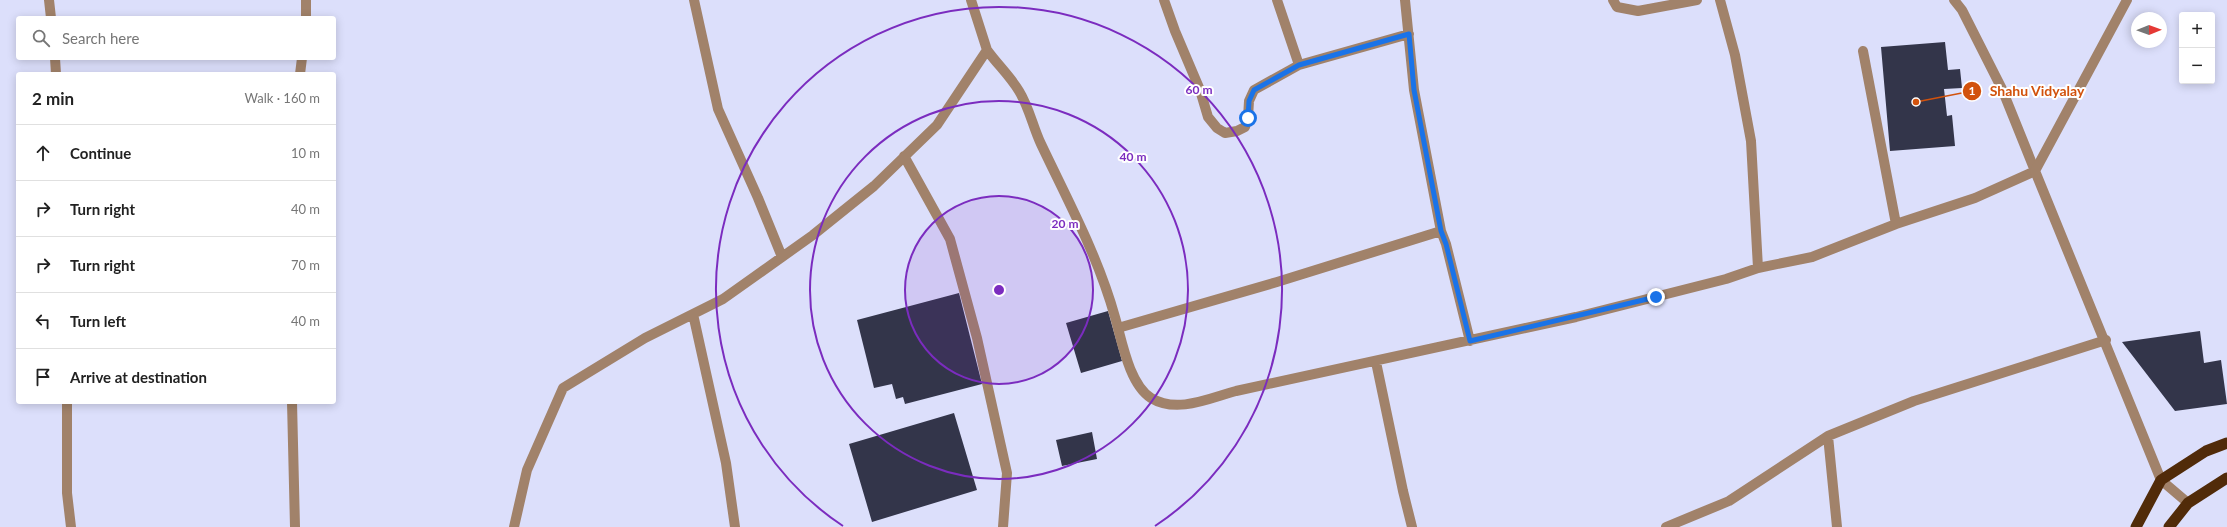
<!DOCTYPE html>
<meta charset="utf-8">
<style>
body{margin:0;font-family:Lato,sans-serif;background:#f6f6f6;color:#222}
.controls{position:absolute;right:12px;top:12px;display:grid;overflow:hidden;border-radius:4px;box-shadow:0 2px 10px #0003}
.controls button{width:36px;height:36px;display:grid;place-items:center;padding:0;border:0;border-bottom:1px solid #e0e0e0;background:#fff;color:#222;font:20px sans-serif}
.compass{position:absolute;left:2131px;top:12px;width:36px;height:36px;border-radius:50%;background:#fff;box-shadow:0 2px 10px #0003;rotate:89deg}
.stop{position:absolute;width:12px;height:12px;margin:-9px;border:3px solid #1a73e8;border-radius:50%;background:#fff}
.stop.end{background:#1a73e8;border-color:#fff;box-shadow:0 1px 4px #0008}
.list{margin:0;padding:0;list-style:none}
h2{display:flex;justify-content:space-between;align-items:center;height:52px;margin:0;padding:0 16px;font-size:17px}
h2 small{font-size:13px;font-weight:400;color:#767676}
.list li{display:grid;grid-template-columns:26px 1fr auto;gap:12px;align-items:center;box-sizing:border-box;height:56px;padding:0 16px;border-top:1px solid #e0e0e0}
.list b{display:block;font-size:15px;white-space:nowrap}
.list em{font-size:13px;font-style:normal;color:#767676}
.icon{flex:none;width:22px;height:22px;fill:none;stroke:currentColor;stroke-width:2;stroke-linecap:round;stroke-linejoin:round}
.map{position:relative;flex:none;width:2227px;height:527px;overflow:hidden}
.search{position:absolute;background:#fff;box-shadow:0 2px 10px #0003;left:16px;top:16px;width:320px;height:44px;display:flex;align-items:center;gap:10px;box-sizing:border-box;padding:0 14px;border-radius:4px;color:#767676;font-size:15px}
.panel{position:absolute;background:#fff;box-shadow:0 2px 10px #0003;left:16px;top:72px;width:320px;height:332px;border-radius:4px}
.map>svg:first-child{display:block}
</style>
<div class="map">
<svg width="2227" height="527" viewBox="0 0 2227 527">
<rect width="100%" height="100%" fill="#dcdffb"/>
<path fill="#33354a" d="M1945,42L1948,70L1960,69L1962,88L1944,89L1947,116L1952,115L1955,146L1890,151L1881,47Z
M959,293L982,384L905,404L903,397L896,399L892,384L874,388L857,320Z
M1108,311L1122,361L1081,373L1066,323Z
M2200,331L2204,363L2221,360L2227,404L2175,411L2122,342Z
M954,413L977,490L872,522L849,444Z
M1092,432L1097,459L1062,466L1056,440Z"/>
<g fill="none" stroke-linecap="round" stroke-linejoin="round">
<path stroke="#a1826a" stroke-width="10" d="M49,0L51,18
M306,0V18
M694,0L718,109L758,198L782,257
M1164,0L1175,31L1200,90L1208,117L1217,128L1225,133L1237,131L1245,127L1248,118L1249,101L1254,90L1299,65L1409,34
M1277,0L1299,65
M1405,0L1414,90L1441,231L1446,244L1470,341
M1613,0L1617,7L1638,11L1697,0
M1720,0L1735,55L1751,141L1758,268
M987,50C997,64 1010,76 1019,91C1029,107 1033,127 1041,144C1068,201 1098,256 1115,317C1122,341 1129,384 1151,398C1177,414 1210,398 1236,391L1576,317L1726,279L1758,268L1812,257L1896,224L1975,198L2035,171L2002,89L1962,10L1954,0
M1863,51L1896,224
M55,58L56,74
M300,74L302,58
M904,156L950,239L977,338L1007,473L1003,527
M693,314L726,463L735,527
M1118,328L1277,282L1441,231
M1376,362L1403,491L1412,527
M67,402V493L71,527
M292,402L295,527
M1828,436L1837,527
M2161,480L2188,503
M514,527L527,470L563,388L645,338L723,299L813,235L874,186L937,125L987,50L971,0
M1666,527L1729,501L1828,436L1914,401L2106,340"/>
<path stroke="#a1826a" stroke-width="10" d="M2127,0L2035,171L2161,480"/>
<path stroke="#512b09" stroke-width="11" d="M2136,527L2161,480L2206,451L2227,443
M2169,527L2188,503L2227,478"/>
</g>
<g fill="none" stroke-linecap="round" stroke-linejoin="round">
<path stroke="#1a73e8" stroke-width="5" d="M1248,118L1249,101L1254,90L1299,65L1409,34L1414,90L1441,231L1446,244L1470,341L1656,297"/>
</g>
<circle cx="999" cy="290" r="94" fill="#7b2cbf" fill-opacity=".12"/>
<g fill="none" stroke="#7b2cbf" stroke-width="2">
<circle cx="999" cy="290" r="94"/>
<circle cx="999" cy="290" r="189"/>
<path d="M843 526A283 283 0 1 1 1155 526"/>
</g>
<circle cx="999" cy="290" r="6" fill="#7b2cbf" stroke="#fff" stroke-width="2"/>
<g font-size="12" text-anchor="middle" font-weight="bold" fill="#7b2cbf" stroke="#fff" stroke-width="4" stroke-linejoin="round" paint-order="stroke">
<text x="1199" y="94">60 m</text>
<text x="1133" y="161">40 m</text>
<text x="1065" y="228">20 m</text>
</g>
<path fill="none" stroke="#d2520d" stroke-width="1.5" d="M1916 102L1972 91"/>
<g fill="#d2520d" stroke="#fff" stroke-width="1.5">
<circle cx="1916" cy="102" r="4"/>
<circle cx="1972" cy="91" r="10"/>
</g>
<g font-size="12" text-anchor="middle" font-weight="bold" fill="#fff">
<text x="1972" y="95">1</text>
</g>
<g font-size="14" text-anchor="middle" font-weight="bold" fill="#d2520d" stroke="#fff" stroke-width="4" stroke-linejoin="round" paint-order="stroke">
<text x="2037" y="96">Shahu Vidyalay</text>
</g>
</svg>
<div class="controls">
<button>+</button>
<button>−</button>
</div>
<svg class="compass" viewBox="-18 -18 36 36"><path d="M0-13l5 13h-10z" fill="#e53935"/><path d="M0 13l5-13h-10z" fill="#767676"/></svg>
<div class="stop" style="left:1248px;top:118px"></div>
<div class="stop end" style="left:1656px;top:297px"></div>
<div class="search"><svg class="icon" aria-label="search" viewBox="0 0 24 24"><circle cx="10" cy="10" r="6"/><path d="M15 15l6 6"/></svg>Search here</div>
<section class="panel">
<h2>2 min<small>Walk · 160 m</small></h2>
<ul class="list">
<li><svg class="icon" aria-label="ahead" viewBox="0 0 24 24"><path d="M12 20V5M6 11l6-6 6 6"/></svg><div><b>Continue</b></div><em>10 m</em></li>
<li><svg class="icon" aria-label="right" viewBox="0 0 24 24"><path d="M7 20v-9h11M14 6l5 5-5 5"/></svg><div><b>Turn right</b></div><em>40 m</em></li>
<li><svg class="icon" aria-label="right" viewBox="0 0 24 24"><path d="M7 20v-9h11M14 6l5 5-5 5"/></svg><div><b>Turn right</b></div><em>70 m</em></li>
<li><svg class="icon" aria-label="left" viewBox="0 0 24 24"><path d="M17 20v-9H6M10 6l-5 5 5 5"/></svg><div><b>Turn left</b></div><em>40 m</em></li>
<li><svg class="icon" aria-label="arrive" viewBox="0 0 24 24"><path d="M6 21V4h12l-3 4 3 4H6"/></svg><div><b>Arrive at destination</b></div></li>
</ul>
</section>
</div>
